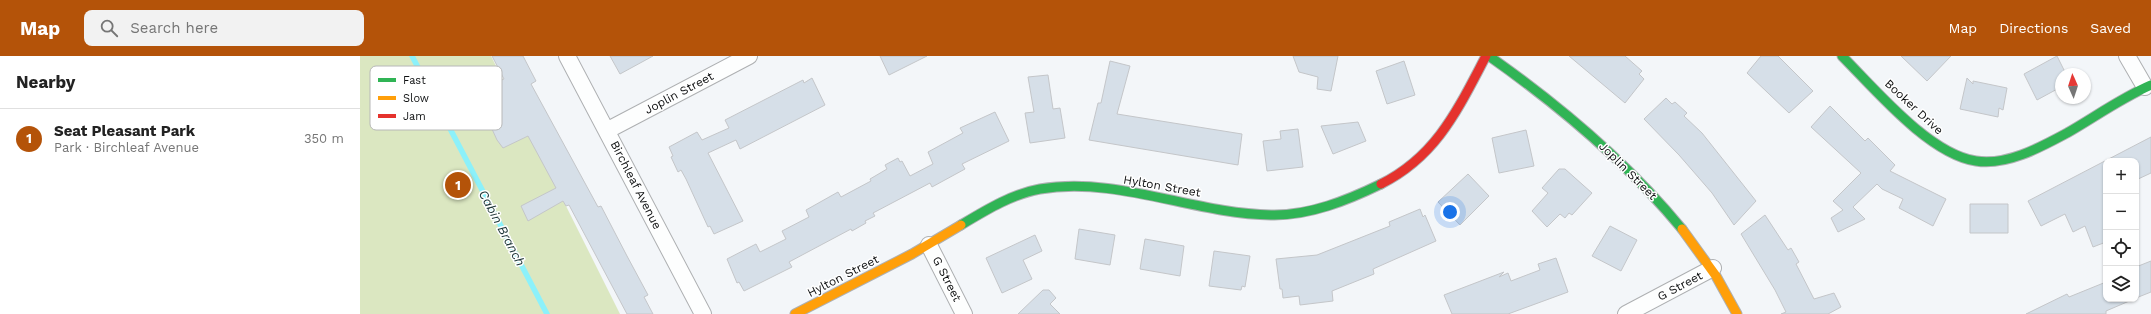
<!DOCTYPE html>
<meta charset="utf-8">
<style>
body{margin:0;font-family:"Work Sans",sans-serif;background:#f2f2f2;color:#222}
.controls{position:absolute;right:12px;bottom:12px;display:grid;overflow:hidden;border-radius:8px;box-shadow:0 1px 3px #0004}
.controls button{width:36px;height:36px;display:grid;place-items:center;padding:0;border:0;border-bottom:1px solid #e0e0e0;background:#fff;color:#222;font:20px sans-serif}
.compass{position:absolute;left:1695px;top:12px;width:36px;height:36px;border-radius:50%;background:#fff;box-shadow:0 1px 3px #0004;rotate:357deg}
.you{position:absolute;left:1090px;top:156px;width:14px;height:14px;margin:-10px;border:3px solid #fff;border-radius:50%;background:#1a73e8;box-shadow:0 0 0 6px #1a73e833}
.badge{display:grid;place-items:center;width:26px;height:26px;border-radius:50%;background:#b45309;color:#fff;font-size:13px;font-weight:700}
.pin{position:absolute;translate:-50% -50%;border:2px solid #fff;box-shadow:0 1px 4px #0006}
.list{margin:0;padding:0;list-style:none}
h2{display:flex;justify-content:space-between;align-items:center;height:52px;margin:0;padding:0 16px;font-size:17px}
h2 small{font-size:13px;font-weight:400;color:#767676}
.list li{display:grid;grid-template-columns:26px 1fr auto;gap:12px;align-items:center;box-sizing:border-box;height:60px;padding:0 16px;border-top:1px solid #e0e0e0}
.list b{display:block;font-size:15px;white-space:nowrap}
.list p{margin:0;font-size:13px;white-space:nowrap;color:#767676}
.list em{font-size:13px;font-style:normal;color:#767676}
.icon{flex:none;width:22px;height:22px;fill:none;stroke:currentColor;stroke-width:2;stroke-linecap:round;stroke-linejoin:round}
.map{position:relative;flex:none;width:1791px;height:258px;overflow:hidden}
header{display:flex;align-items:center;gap:24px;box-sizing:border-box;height:56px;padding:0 20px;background:#b45309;color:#fff}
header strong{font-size:19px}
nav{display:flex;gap:22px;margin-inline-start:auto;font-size:14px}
.search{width:280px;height:36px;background:#f2f2f2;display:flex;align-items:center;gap:10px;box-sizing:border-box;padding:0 14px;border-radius:8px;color:#767676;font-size:15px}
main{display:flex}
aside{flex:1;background:#fff}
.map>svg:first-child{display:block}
</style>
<header>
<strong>Map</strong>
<div class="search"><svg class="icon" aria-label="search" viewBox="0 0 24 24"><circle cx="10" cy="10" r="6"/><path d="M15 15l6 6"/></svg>Search here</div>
<nav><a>Map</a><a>Directions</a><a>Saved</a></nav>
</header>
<main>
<aside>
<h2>Nearby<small></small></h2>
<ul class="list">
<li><span class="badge">1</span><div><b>Seat Pleasant Park</b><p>Park · Birchleaf Avenue</p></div><em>350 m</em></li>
</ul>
</aside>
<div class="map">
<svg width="1791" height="258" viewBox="0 0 1791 258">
<rect width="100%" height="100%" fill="#f3f6f9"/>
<path fill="#dbe7c1" d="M0,0H131L260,258H0Z"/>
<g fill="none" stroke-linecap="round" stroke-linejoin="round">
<path stroke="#8cf1fa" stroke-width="5.5" d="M52,0L187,258"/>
</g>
<path fill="#d6dfe8" stroke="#c4c6c9" d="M132,0H163L176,25L171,28L238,151L241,150L267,200L288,239L284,241L293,258H267L209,149L206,150L203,145L168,165L161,150L196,132L168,80L143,92L137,84L121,49L137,42L130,29L144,23Z
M250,0H293L260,18Z
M520,0H567L529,19Z
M933,0H978L971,35L957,33L958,21L939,16Z
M1209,0H1265L1282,15L1279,18L1284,23L1265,47Z
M1401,0H1418L1453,35L1429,57L1387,17Z
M1541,0H1591L1567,25Z
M1697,0L1706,18H1701V31L1677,44L1664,18Z
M750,5L770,10L757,58L882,78L878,109L729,84L738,47H741Z
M1044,5L1055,39L1027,48L1016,15Z
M688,19L693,53L700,52L705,82L670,87L665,57L674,56L668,21Z
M452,22L465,49L380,93L376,84L348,97L383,165L354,178L350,170L348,171L326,123L321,114L318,116L311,101L313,100L309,91L337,76L342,84L369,72L365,64L443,24L444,27Z
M1607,22L1613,28V25L1647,32L1643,54L1639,52L1638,61L1600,53Z
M1306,42L1312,48L1315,46L1327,57L1324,60L1342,77L1396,145L1374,169L1352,137L1319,99L1284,63Z
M1470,50L1505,85L1508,82L1535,109L1530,115L1586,143L1573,170L1539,152L1543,143L1522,133L1517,128L1493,151L1505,163L1478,176L1471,162L1483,154L1473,145L1501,117L1451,71Z
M635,56L649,85L602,108L605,113L572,131L570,127L513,157L515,160L505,165L506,167L492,175L491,173L429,206L432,211L384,235L379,226L377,227L367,203L396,188L400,196L426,183L422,175L449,161L446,154L478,136L481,141L511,125L510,123L527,113L525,109L538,102L540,106L542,105L550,120L573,108L568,96L603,77L600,72Z
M998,66L1006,85L973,98L961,70Z
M938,73L943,111L907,115L903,85L921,83L920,75Z
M1166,74L1174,110L1139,117L1132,82Z
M1791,81V117L1776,124V105H1746V186L1733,191L1725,170L1713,176L1705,158L1681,170L1668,145Z
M1199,113H1205L1232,137L1212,159L1209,157L1205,162L1200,158L1187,171L1172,155L1188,137L1182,132Z
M1108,118L1129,140L1100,169L1078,146Z
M1610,148H1648V177H1610Z
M1060,153L1063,161L1065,159L1076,185L1013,213L1014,218L972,235L973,245L940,249L939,240L923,242L922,233H920L916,203L957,199L1030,170L1029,166Z
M1405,159L1428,194L1431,192L1439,206L1436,208L1454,243L1474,237L1481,251L1468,258H1421L1426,256L1415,234L1381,178Z
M1250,170L1277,184L1261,215L1232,200Z
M719,173L755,179L750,209L715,203Z
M675,179L682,195L663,204L672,223L642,237L626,202Z
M785,183L824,190L820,220L780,213Z
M854,195L890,200L885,231L882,230L881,234L849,230Z
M1196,202L1208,236L1148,258H1092L1084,239L1144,216L1139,221L1148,217L1151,225L1180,214L1178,208Z
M1791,205V236L1776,242V211Z
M1746,226V243H1774L1746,255V258H1666L1707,238L1709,241Z
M683,234H689L696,242L690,248L700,258H658Z"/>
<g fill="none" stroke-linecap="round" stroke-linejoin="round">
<defs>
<path id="street" d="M207,0L343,258
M1767,0L1785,31
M248,74L389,0
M569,189L604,258
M1266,258L1353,212"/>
<path id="fast" d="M1129,0C1200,50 1266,105 1322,173
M1482,0C1515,33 1569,98 1616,105C1647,110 1681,91 1707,77C1735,61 1761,42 1791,29
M601,169C626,154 652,138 680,133C758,120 834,158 911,159C949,160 988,144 1021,128"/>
<path id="slow" d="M1322,173L1356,220L1377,258
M435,258L552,198L601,169"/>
<path id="jam" d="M1021,128C1077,100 1098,53 1126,0"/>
</defs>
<use href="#street" stroke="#aeb0b2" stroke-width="18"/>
<use href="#fast" stroke="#aeb0b2" stroke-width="11"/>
<use href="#slow" stroke="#aeb0b2" stroke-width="11"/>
<use href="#jam" stroke="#aeb0b2" stroke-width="11"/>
<use href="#street" stroke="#fdfefe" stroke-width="16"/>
<use href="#fast" stroke="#30b455" stroke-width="9"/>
<use href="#slow" stroke="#ff9f0a" stroke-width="9"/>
<use href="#jam" stroke="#e5322d" stroke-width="9"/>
</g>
<g text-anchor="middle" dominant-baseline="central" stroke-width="3" stroke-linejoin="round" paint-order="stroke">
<g font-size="12" fill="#0f1112" stroke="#fff">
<text transform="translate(319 37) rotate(-28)">Joplin Street</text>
<text transform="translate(1554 51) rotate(43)">Booker Drive</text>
<text transform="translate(1268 115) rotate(45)">Joplin Street</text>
<text transform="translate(276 129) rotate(63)">Birchleaf Avenue</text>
<text transform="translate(802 130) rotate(10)">Hylton Street</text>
<text transform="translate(483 220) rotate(-27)">Hylton Street</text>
<text transform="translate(587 223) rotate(63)">G Street</text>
<text transform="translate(1320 230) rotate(-28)">G Street</text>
</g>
<g font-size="13" font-style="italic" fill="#1e3638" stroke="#fff">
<text transform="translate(142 172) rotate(62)">Cabin Branch</text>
</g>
</g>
<rect x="10" y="10" width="132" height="64" rx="6" fill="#fff" stroke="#b7b8b8" stroke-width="1"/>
<rect x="18" y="22" width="18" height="4" fill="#30b455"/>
<rect x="18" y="40" width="18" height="4" fill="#ff9f0a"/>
<rect x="18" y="58" width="18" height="4" fill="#e5322d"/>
<g font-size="11" fill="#0f1112">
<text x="43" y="28">Fast</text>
<text x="43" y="46">Slow</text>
<text x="43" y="64">Jam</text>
</g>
</svg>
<div class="controls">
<button>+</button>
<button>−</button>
<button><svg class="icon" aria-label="locate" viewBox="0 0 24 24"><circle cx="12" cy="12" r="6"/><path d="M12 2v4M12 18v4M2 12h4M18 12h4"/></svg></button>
<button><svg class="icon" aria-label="layers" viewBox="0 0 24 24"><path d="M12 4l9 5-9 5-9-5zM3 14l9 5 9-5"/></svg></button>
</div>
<svg class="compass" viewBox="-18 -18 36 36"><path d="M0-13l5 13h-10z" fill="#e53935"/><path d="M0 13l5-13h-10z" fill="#767676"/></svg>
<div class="you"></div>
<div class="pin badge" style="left:98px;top:129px">1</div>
</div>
</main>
